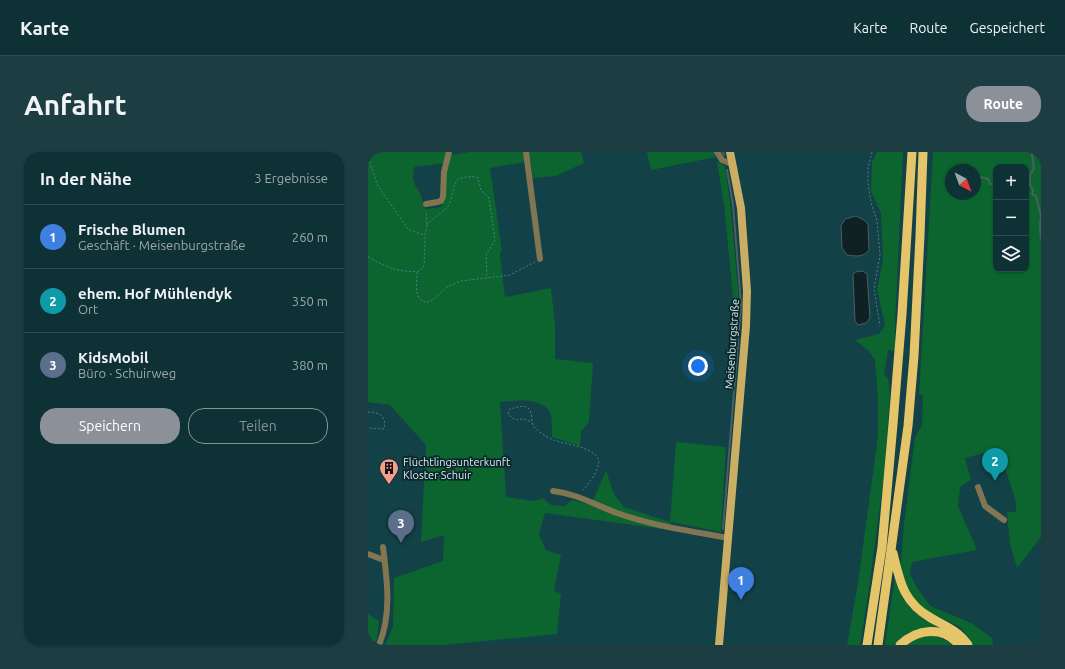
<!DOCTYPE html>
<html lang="de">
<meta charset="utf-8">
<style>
body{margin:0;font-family:Ubuntu,sans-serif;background:#1c3d42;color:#f1f3f6}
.controls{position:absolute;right:12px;top:12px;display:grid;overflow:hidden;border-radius:8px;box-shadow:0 1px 3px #0004}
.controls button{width:36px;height:36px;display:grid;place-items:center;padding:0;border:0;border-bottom:1px solid #2e4c51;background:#0e3136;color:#f1f3f6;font:20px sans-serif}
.compass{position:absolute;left:577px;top:12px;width:36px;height:36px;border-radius:50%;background:#0e3136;box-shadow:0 1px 3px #0004;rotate:139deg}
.you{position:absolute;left:330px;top:214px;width:14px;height:14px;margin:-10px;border:3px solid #fff;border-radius:50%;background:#1a73e8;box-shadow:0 0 0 6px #1a73e833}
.badge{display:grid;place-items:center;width:26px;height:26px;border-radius:50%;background:#8c9099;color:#fff;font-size:13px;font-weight:700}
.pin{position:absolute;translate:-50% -33px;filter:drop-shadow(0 1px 2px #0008)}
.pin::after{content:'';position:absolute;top:21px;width:14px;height:12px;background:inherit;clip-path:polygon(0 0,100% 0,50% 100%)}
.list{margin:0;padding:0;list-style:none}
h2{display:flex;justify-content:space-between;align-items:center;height:52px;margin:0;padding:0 16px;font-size:17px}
h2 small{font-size:13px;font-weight:400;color:#9ba9ad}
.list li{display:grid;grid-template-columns:26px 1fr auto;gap:12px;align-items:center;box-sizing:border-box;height:64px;padding:0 16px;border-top:1px solid #2e4c51}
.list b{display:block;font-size:15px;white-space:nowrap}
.list p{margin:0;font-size:13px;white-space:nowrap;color:#9ba9ad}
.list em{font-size:13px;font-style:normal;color:#9ba9ad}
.actions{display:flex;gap:8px;padding:12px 16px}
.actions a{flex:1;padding:9px 0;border:1px solid #8c9099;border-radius:16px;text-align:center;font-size:14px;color:#8c9099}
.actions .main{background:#8c9099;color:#fff}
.icon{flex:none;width:22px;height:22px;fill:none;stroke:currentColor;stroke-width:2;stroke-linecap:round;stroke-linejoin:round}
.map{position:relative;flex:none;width:673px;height:493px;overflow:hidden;border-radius:16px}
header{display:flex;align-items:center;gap:24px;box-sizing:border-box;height:56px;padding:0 20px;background:#0e3136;border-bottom:1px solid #2e4c51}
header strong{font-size:19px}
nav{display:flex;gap:22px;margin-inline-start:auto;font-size:14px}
.intro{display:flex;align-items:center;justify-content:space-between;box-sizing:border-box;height:96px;padding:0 24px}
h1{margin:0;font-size:28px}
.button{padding:10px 18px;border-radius:16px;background:#8c9099;color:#fff;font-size:14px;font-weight:700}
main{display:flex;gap:24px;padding:0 24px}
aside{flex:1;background:#0e3136;border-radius:16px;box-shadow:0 1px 3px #0004}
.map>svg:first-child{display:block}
</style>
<header>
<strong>Karte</strong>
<nav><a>Karte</a><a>Route</a><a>Gespeichert</a></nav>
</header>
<div class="intro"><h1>Anfahrt</h1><a class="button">Route</a></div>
<main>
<aside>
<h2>In der Nähe<small>3 Ergebnisse</small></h2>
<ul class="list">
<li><span class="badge" style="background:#3f7fe0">1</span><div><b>Frische Blumen</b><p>Geschäft · Meisenburgstraße</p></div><em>260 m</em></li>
<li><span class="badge" style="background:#0f9aa8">2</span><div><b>ehem. Hof Mühlendyk</b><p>Ort</p></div><em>350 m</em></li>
<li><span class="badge" style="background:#5c6f8a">3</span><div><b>KidsMobil</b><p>Büro · Schuirweg</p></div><em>380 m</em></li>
</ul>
<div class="actions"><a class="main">Speichern</a><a>Teilen</a></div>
</aside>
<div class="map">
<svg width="673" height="493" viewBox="0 0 673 493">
<rect width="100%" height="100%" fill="#124148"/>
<path fill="#0c652f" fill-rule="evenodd" d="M0,0H79L82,3L102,0H155L157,10L122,16L134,99L132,100V104L137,145L183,136L187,174V207L225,211L221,270L213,279L212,294L184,285C184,279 184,265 182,260C172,244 147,249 132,250L138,345L166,349L175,346L183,353L196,354L204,348L223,353L238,319L246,342L256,355L302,370L308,290L358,295L353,380L303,370L302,378L177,361L171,382L178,398L193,403L186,439L193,442L189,482L76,493H17L25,475L26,426L75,409L76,383L53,390L58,293L22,253L0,250ZM78,11V42L73,55L57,57L52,41L47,33L45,25L46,15Z
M161,0H213L216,11L188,24L165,26Z
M279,0H346L348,5L283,18Z
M509,0H535L527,174V199L520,198L516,223L520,226L522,241L517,316L501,437L492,493H479L490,431L510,284V246L507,208L500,198L487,188L511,182L517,173L509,138L515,107L513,61L503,39L504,10Z
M565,0H673V385L649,416L642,392L639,360H648V350L631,297L597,306L603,328L592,335L590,354L609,398L544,410L542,422L548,434L562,454L603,471L624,486L625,493H605L602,487L592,475L557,458L541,442L534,427L533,411L536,372L547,285L554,273L555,243H551ZM628,15H658V117H628ZM583,18H607V42H583Z
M349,9L357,14L363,59L371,149L365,218H358L362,197L365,145L356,53Z
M527,425C529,430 530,437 533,443C542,459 557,467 572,476C552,476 540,478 526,493H517Z
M0,462L11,469L9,486L6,493H0Z
M565,483L582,490L584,493H540L549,486Z"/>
<path fill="#102124" stroke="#4a5f63" d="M488,64L496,68L500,72L501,98C495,106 488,104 479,103L474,96L473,74L477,67Z
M495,119L499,122L502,166L498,171L490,173L487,169L485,123L487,120Z"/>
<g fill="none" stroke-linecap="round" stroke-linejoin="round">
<path stroke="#4a5f63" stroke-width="2" d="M355,0L356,3
M665,0L664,3L666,17L662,22V33L665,38L664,42L668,44L673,64
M608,24L620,27L622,32H626L628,34
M673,65C671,73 672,78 673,86
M355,377L373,152L365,53L359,18"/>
<path stroke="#547d83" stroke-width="1" stroke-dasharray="2 2" stroke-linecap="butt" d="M504,0L500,16V30L503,51L509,69L512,103L506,137L512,174
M0,6L10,34L38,74L41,78L56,83
M59,73C65,65 74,62 80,54C85,47 84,30 92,26C94,26 96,26 98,25C103,25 106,24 110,26L113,38L121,46L127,88L126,90L118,103L119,126
M0,105C19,115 30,121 52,119L56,114L57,92V83L59,73L58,59
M49,120C49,125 47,142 51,146C53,149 56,150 60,150L66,147L79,135L93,129L142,123L167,110
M0,260C11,260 19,264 16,277L0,276
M165,272C164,271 160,268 159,268C150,265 147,272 140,261L142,257C149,255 161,251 163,261C164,264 163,269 165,273C167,277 172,280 176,283C190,293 211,291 225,301C229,304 232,308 230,314C228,323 220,332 214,339"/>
<path stroke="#827552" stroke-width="6" d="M158,0L172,107
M349,0L354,8L364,12
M58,52L70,50L73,49L75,45L76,20L81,0
M610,335L617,354L636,368
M185,339C210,342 227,353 249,361C285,374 323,379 360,386
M0,402L16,408
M11,493C24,462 19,428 15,395"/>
<path stroke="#c9ae63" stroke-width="8" d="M351,493L378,174L379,139L373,56L362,0"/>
<path stroke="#e5c569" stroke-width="9" d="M525,401C532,430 535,450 563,466C577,474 591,479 600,493
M499,493L514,395L525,272L534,162L544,0
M510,493L540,274L546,204L552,84L555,0
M532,493C549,477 575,473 591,493"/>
</g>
<defs>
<symbol id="building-pin" viewBox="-11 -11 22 30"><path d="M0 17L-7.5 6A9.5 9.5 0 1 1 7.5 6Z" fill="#f59d8d" stroke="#0c2529"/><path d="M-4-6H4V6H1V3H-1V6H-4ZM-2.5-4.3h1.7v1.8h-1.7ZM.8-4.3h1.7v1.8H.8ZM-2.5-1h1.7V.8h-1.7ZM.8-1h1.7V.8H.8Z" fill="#111"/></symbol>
</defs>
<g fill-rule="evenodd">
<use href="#building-pin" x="10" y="305" width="22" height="30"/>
</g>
<g text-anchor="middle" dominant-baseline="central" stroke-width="3.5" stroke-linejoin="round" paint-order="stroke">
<g font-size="11" fill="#d2eff5" stroke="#0c2529">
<text transform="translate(364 192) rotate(-86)">Meisenburgstraße</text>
</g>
<g font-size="11" fill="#d2eff5" stroke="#0c2529" text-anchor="start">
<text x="35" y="310">Flüchtlingsunterkunft<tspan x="35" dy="13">Kloster Schuir</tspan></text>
</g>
</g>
</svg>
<div class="controls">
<button>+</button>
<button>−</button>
<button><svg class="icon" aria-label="layers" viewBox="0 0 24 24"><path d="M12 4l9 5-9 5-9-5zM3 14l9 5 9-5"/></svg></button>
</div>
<svg class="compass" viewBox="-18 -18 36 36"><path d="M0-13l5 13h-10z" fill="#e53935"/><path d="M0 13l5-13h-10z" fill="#9ba9ad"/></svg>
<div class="you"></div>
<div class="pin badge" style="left:373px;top:448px;background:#3f7fe0">1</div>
<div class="pin badge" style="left:627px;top:329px;background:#0f9aa8">2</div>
<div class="pin badge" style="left:33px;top:391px;background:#5c6f8a">3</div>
</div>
</main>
